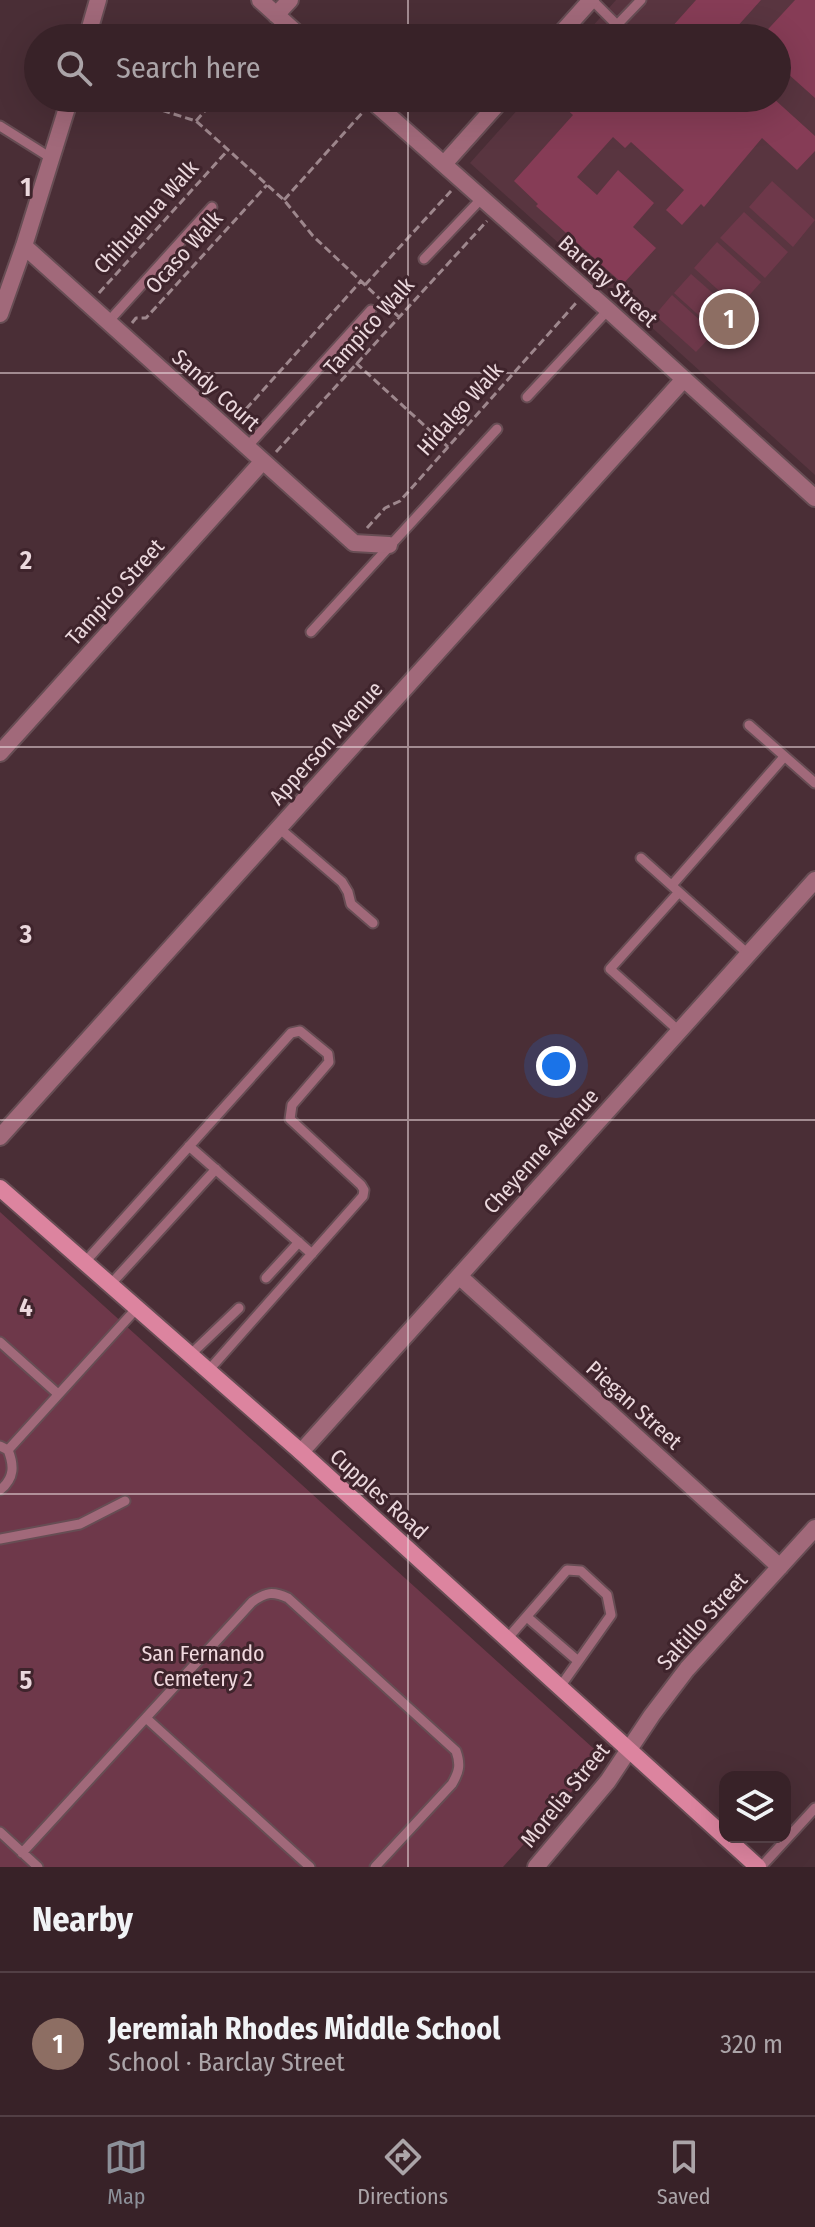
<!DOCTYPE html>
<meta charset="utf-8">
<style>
body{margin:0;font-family:"Fira Sans Condensed",sans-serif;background:#3f2a30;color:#f1f3f6}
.controls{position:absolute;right:24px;bottom:24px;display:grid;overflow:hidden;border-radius:16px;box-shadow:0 8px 32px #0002}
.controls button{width:72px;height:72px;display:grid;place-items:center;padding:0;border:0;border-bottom:2px solid #523f45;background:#382228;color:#f1f3f6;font:40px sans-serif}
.you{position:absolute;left:556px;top:1066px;width:28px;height:28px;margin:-20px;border:6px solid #fff;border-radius:50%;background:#1a73e8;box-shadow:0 0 0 12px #1a73e833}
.badge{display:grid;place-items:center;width:52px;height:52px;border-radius:50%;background:#8c9099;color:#fff;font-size:26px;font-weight:700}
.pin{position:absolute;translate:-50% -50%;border:4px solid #fff;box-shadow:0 2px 8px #0006}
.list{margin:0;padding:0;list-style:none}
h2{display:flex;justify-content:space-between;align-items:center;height:104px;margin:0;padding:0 32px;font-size:34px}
h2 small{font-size:26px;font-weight:400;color:#aba4a8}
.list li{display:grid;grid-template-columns:52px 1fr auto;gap:24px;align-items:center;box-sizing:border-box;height:144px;padding:0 32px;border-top:2px solid #523f45}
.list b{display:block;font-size:30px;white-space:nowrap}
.list p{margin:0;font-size:26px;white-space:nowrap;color:#aba4a8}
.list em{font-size:26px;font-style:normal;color:#aba4a8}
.icon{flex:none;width:44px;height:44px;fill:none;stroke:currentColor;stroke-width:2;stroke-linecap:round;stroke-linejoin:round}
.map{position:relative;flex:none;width:815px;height:1867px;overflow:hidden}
.search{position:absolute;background:#382228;box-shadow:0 8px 32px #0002;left:24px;right:24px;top:24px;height:88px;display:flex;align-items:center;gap:20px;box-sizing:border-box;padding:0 28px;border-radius:44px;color:#aba4a8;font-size:30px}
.sheet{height:248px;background:#382228}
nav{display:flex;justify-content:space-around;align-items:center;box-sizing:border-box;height:112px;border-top:2px solid #523f45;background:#382228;font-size:22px;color:#aba4a8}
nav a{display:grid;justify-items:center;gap:4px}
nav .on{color:#8c9099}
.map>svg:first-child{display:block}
</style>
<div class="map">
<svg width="815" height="1867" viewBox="0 0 815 1867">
<rect width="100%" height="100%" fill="#4a2e36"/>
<path fill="#593540" d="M616,0H815V475L470,163L528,98H777V38H582Z"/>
<path fill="#6e384a" d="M772,181L815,220L793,247L749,207Z
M744,212L788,252L765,278L720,238Z
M717,242L761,282L738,308L694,268Z
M691,274L733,311L716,331L674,293Z
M672,295L714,333L696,352L655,315Z
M0,1212L603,1757L503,1867H0Z"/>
<path fill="#863c56" d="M696,0H761L727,38H662Z
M795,0H815V98L777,64V38H760Z
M554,98H773L815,136V151L797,170L762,138L704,207L701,204L682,225L666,210L684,190L631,142L625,148L613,137L577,177L597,195L618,170L654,203L633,227L656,248L623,284L536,206L538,204L514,181L573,115Z"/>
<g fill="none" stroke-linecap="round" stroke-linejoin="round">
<defs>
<path id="lane" d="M592,0L617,25L641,0
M0,126L51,158
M424,259L482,198
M108,322L212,207
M527,397L608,310
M247,447L371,310
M311,632L497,429
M749,725L815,783
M279,828L342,882L348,892L351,904L373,923
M641,858L748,954
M672,885L784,757
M679,1031L610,969L679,892
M189,1146L312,1254
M85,1262L291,1033L300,1031L328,1054L329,1062L292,1105L290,1119L361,1185L364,1190L363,1196L208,1371
M266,1278L299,1242
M110,1285L216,1169
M0,1342L58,1394
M190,1355L239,1308
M0,1446L8,1450C14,1465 15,1478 0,1490
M8,1450L137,1308
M0,1539L80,1524L125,1501
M527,1617L578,1661
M507,1639L567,1570L581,1571L607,1595L611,1615L560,1687
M146,1718L310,1867
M0,1832L38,1867
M22,1853L252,1602C266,1592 273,1591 288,1598L456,1751C461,1765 459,1772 452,1784L375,1867
M761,1867L815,1808"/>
<path id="street" d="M260,0L302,38
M276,15L290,0
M87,38L98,0
M557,38L591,0
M369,98L608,310L815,498
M444,164L503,98
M24,246L354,543L389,545
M0,314L24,246L70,98
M0,753L263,461
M0,1137L684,379
M459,1276L780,1567
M301,1452L815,880
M536,1867L608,1781L652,1715L687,1669L815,1528"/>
<path id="secondary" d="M0,1188L301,1452L725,1837
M725,1837L758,1867"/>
</defs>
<use href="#lane" stroke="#674d54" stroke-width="13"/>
<use href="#street" stroke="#674d54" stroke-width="20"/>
<use href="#secondary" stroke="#674d54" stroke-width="20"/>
<path stroke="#9e878d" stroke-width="3" stroke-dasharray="8 4" stroke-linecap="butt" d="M106,98L136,108L142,104L196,121L284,200L313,236L399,317
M196,121L216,98
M284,200L362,113
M365,285L451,191
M99,293L228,150
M132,323L136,318H146L267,185
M356,363L448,447
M238,418L361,281
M276,452L487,221
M367,528L385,508L400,501L576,303"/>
<use href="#lane" stroke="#a1697a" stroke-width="9"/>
<use href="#street" stroke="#a1697a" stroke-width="16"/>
<use href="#secondary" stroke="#dc849f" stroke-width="16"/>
</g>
<path fill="none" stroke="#ebd8dd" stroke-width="2" stroke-opacity="0.55" d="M408,0V38M408,98V1867M0,373H815M0,747H815M0,1120H815M0,1494H815"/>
<g text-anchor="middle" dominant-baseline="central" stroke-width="6" stroke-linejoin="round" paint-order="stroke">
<g font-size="22" fill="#ebd8dd" stroke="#3f242c">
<text transform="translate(146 217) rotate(-48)">Chihuahua Walk</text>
<text transform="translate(184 252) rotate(-48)">Ocaso Walk</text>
<text transform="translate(608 281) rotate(42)">Barclay Street</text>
<text transform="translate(369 326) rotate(-48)">Tampico Walk</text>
<text transform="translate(216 390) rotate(42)">Sandy Court</text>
<text transform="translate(460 409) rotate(-48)">Hidalgo Walk</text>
<text transform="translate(115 592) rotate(-48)">Tampico Street</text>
<text transform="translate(326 743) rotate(-48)">Apperson Avenue</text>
<text transform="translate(541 1151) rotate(-48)">Cheyenne Avenue</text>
<text transform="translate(634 1405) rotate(42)">Piegan Street</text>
<text transform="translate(379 1494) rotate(42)">Cupples Road</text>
<text transform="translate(702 1621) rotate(-48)">Saltillo Street</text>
<text transform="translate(565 1795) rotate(-51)">Morelia Street</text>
</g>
<g font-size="22" fill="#f1d9df" stroke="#3f242c">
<text x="203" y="1653">San Fernando<tspan x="203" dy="25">Cemetery 2</tspan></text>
</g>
</g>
<g font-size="26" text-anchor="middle" font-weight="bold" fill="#ebd8dd" stroke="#3f242c" stroke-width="6" stroke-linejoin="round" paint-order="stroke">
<text x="26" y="196">1</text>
<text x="26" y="569">2</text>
<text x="26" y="943">3</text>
<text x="26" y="1316">4</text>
<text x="26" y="1689">5</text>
</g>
</svg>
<div class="controls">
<button><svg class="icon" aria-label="layers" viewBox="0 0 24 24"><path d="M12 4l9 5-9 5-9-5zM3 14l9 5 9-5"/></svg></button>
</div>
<div class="you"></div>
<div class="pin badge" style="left:729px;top:319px;background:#8d6e63">1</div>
<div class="search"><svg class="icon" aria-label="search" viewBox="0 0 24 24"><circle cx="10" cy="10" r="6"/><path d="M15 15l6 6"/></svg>Search here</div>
</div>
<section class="sheet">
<h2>Nearby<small></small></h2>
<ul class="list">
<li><span class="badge" style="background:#8d6e63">1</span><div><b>Jeremiah Rhodes Middle School</b><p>School · Barclay Street</p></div><em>320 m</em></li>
</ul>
</section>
<nav>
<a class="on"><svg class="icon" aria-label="map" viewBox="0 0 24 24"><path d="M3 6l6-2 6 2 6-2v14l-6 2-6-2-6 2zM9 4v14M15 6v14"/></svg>Map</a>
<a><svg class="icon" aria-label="directions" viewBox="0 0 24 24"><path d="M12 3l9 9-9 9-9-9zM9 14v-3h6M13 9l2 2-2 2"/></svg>Directions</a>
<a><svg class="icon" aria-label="saved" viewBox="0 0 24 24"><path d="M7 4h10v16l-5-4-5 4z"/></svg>Saved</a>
</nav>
